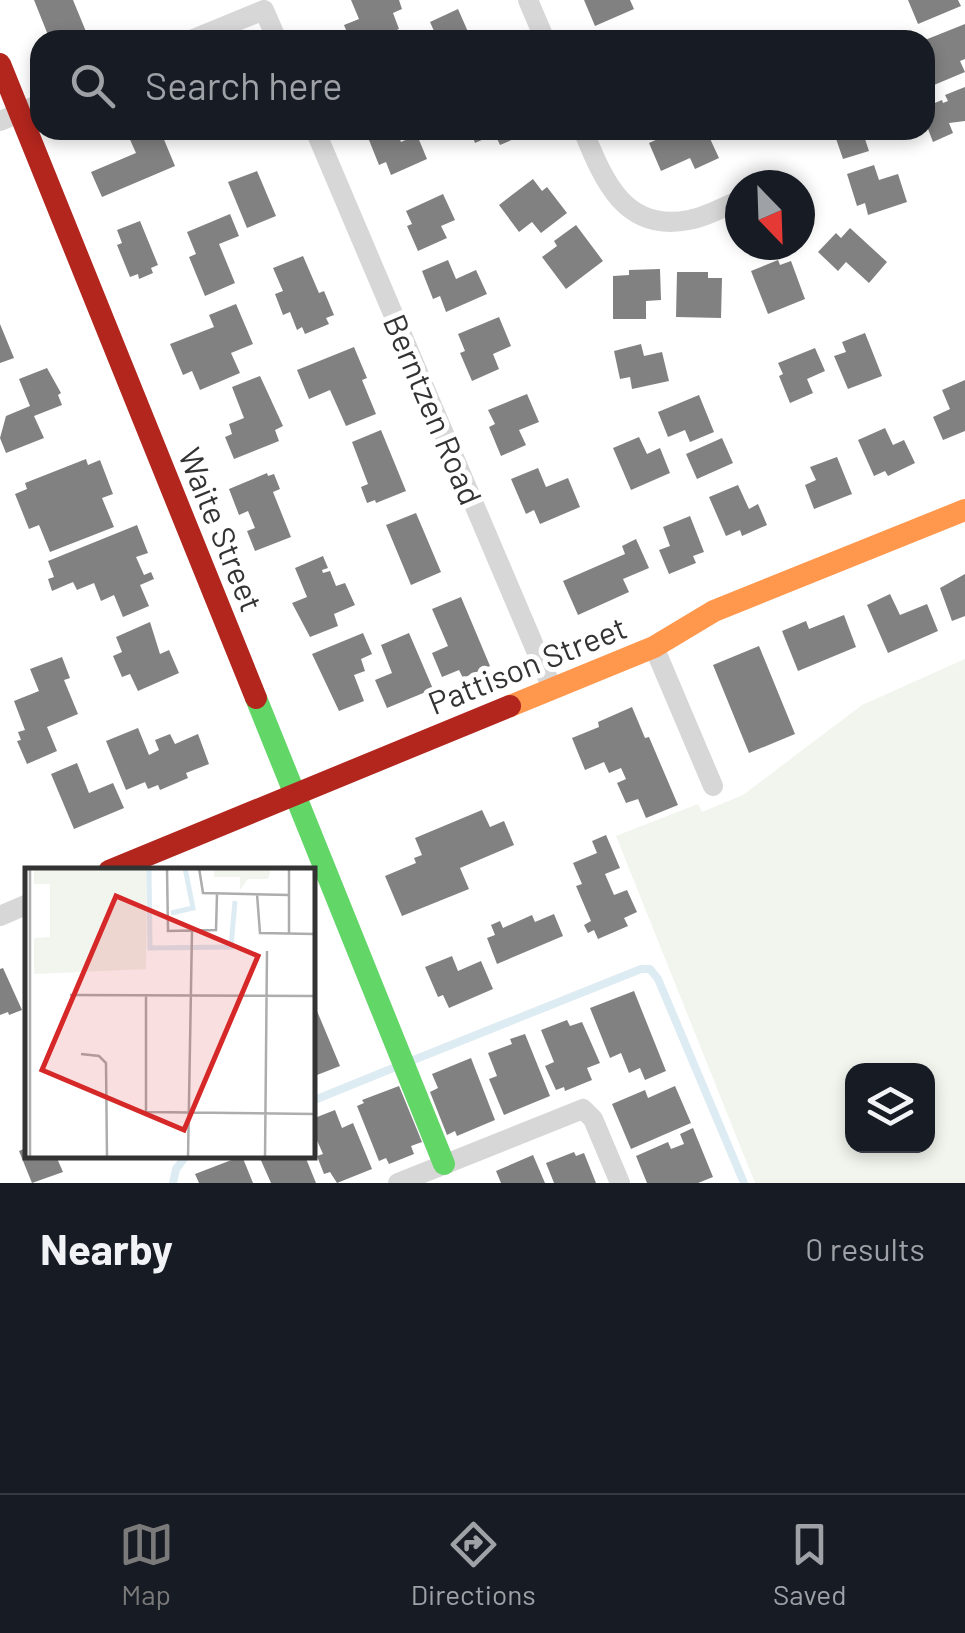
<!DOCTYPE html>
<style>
body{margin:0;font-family:Barlow,sans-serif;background:#20242c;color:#f1f3f6}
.controls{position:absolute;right:30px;bottom:30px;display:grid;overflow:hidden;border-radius:20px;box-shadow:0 5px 15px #0003}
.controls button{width:90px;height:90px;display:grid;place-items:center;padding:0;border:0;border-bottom:2px solid #363941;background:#171b24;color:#f1f3f6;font:50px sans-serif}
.compass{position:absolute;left:725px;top:170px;width:90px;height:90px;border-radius:50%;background:#171b24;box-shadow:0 5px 15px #0003;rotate:157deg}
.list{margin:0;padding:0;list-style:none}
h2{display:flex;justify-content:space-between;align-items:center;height:130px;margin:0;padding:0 40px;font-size:42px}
h2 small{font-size:32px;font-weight:400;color:#9ea1a6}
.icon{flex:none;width:55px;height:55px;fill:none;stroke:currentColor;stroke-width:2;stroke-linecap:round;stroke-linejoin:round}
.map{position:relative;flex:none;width:965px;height:1183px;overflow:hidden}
.search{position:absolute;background:#171b24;box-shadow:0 5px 15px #0003;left:30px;right:30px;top:30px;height:110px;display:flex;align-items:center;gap:25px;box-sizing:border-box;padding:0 35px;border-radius:30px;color:#9ea1a6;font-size:38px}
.sheet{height:310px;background:#171b24}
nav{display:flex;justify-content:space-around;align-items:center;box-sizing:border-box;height:140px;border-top:2px solid #363941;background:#171b24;font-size:28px;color:#9ea1a6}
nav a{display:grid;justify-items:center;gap:5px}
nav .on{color:#7a7a7a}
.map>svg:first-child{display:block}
</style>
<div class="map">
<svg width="965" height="1183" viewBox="0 0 965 1183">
<rect width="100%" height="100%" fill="#fff"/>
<path fill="#f1f5ed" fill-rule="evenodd" d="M965,659V1183H755L616,836L698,804L702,812L743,795L862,705ZM852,1070H928V1146H852Z"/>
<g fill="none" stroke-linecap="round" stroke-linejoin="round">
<path stroke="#ddebf3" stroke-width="8" d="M411,1061L641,969H650L658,979L744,1183
M312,1101L398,1066
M173,1183L176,1169L186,1156"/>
</g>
<path fill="#818181" d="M34,0H73L87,34L74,40H50Z
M351,0H399L402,9L393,13L399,29L373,40H350L344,25L359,19Z
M584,0H630L634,9L595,26Z
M908,0H958L961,6L918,24Z
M458,9L469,34L473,33L476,40H438L430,22Z
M965,24V59L960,61L965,72L934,85L929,73L925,74V40Z
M965,87V121L949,123L953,133L933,142L928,129L925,130V107L942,100L943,103L948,101L945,95Z
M133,130H160L175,166L102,197L91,172L136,153L127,133Z
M391,130H396L401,142L417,135L427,159L391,175L386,162L379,165L369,140Z
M470,130H513L516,138L500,145L495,134L475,143Z
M678,130H706L719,158L695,169L690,158L661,171L649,143Z
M833,130H879V131L864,136L869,151L843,159Z
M874,165L879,180L898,174L907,202L868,215L865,203L857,206L847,174Z
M257,171L276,216L247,228L228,182Z
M533,179L542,191L547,187L567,213L541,233L532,222L519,232L499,205Z
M443,194L455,220L441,226L447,238L418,251L407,226L412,224L406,211Z
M230,214L239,236L219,244L235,283L205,296L189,257L196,254L187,232Z
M140,221L158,265L151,268L153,273L139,279L138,274L130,277L117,245L122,243L117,230Z
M576,225L603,261L566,289L542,257L557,246L554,241Z
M850,228L887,262L869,283L846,262L838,271L818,252L836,233L841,238Z
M303,256L319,293L324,291L334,315L326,318L329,324L305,334L302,327L297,330L290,312L283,315L275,294L283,291L273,268Z
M448,260L456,279L476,270L487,294L446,312L440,296L433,299L422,271Z
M778,260L780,265L791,261L805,299L768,314L751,271Z
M660,269L661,300L646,301V319H613V276L629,275V270Z
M677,272H708V278H722L721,318L676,317Z
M236,304L253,344L231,353L240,373L200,390L192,371L183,375L170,344L214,327L209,315Z
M499,317L511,346L493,354L499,369L472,381L460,353L465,351L458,334Z
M0,324L14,358L0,363Z
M865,333L882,376L848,389L834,356L846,352L842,342Z
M641,344L644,356L662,352L669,381L632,389L630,377L620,379L614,351Z
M354,347L367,378L362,380L376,414L346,426L330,390L309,399L297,370Z
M815,348L825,371L807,379L813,393L790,403L779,376L783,374L778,363Z
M47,368L61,393L58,395L62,405L34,416L44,438L6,453L0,438L6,416L30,406L19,379Z
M260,376L283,426L275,430L279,441L234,459L225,437L232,434L229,424L244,418L232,387Z
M965,380V431L943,440L933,417L950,409L942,390Z
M527,394L539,422L519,430L526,445L501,456L489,427L495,424L488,410Z
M699,395L714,432L690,442L685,430L668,437L658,412Z
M885,428L893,445L904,440L915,463L888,476L885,471L874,476L858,440Z
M381,430L406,491L376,503L375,500L367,503L361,487L368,484L352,442Z
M639,437L647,454L660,448L670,473L631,490L613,448Z
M722,438L733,463L697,479L686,454Z
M837,457L852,494L814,509L805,485L816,480L810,467Z
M86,459L88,465L100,460L113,494L102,498L114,527L50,552L39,525L29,529L15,494L27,489L25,483Z
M538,468L546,487L568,478L580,507L540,524L534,510L526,514L511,479Z
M267,473L268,476L274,474L280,489L273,492L291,537L255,551L247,531L255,528L248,511L239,515L229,489Z
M738,485L749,509L758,504L767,525L742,536L740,530L726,536L709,497Z
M416,513L441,572L411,585L386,525Z
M690,516L704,552L693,556L696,563L669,574L659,550L670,546L663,527Z
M137,525L148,553L136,557L144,575L151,572L154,579L140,585L149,606L123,617L114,595L101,601L94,583L77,590L73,582L52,591L48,579L54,577L48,561Z
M636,539L649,568L623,579L629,592L578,615L563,581L625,554L622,546Z
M323,556L328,568L322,570L323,573L330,571L336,586L345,583L355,605L334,614L338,626L310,637L292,603L307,597L295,568Z
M965,574V616L952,621L940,588Z
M890,594L900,615L927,604L938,631L888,653L867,605Z
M461,597L490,666L463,678L459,670L442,677L432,653L448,646L432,609Z
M844,615L856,647L798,671L782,631L806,621L809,629Z
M150,622L160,654L169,650L179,673L138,691L130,674L122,677L113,656L122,652L116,637Z
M363,633L372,654L361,659L365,671L354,675L364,701L339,711L312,654Z
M409,633L433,689L387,708L375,680L392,673L381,645Z
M759,646L795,734L749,753L713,665Z
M62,657L70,678L64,680L78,714L47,727L57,751L27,764L17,741L21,740L18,732L25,730L14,701L39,691L30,669Z
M632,707L645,738L649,737L678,805L646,818L638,799L626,803L617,783L626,779L621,768L609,773L604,762L585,770L572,738L599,727L598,722Z
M138,728L149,755L159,750L155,740L170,734L175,744L198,734L209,764L186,773L188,778L160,790L158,785L148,789L145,782L126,790L106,741Z
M77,763L89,793L113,783L124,808L74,829L51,774Z
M482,810L490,827L504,821L514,845L460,868L469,889L402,916L385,876L416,863L414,858L422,855L415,838Z
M606,835L620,868L605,874L614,895L627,890L637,912L624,918L628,926L598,939L594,930L588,933L584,925L591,921L576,886L582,884L573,863L597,853L592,841Z
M554,914L563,936L497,964L487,938L495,935L491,925L500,921L503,928L532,915L535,922Z
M452,956L458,971L481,961L493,989L449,1008L443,995L438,997L425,967Z
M3,968L22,1010L9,1015L8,1012L0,1015V969Z
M634,991L666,1071L645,1080L640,1068L629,1073L621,1053L610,1058L590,1008Z
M312,999L340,1066L312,1077Z
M567,1020L570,1026L582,1022L600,1063L587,1068L592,1080L565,1091L564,1087L556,1090L545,1066L554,1062L541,1030Z
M525,1034L550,1096L504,1115L489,1079L497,1076L488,1053L512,1044L510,1039Z
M471,1058L495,1120L457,1136L455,1131L447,1135L430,1092L438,1088L432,1074Z
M399,1086L422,1142L411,1146L414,1154L389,1164L386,1158L379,1161L357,1106L364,1103L362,1100Z
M675,1086L691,1123L631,1149L612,1104L645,1090L648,1098Z
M335,1110L342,1128L353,1123L372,1169L337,1183L330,1172L324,1174L317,1156L323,1154L312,1129V1119Z
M693,1128L713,1177L698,1183H647L636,1156L668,1142L671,1149L684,1144L680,1134Z
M28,1147V1156H56L63,1172L32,1183L19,1151Z
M574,1152L576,1156L584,1153L596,1183H554L546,1163Z
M533,1155L545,1183H501L496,1171Z
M242,1156L253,1183H199L195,1174Z
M259,1156H305L316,1183H271Z"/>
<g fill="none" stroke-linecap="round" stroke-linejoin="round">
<path stroke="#d7d7d7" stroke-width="20" d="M528,0L545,40
M191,40L264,10L277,40
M0,121L40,104
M315,130L552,688
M583,130C603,179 624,233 689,220C706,217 724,207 740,200
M654,647L713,786
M0,916L28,904
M398,1183L583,1109L593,1119L620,1183"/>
<path stroke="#63d668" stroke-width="22" d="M256,698L444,1164"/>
<path stroke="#ff974d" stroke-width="22" d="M510,706L654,647L714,611L965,510"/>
<path stroke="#b3261e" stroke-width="22" d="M0,64L256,698
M109,871L510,706"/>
</g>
<g text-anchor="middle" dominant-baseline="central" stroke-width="10" stroke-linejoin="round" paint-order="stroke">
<g font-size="32" fill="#333" stroke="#fff">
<text transform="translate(434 409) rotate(67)">Berntzen Road</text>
<text transform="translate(222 529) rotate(68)">Waite Street</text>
<text transform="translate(527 664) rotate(-22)">Pattison Street</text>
</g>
</g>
<g transform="translate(25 868)">
<rect width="290" height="290" fill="#fff"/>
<path d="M9,0H122L121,101L9,106V70L25,69V16H9ZM189,0H245V5L243,11H223L215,22V9H189Z" fill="#f1f5ed"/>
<path fill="none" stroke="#ddebf3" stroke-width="5" d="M124,0L125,80L206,79L210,33M146,45L168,40L160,0"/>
<path fill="none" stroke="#adadad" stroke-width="2.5" d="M142,0L143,63L191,62L192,26M174,0L178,25L264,27M232,26L235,65L290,66M264,66V0M121,126V244L290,246M45,127L290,128M56,186L74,188L81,195L82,290M5,290V0M163,290L167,63M240,290L242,83"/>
<path fill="#d62828" fill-opacity="0.15" stroke="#d62828" stroke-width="5" d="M91,28L233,88L159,262L17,202Z"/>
<rect width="290" height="290" fill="none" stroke="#333" stroke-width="5"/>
</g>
</svg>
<div class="controls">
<button><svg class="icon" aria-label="layers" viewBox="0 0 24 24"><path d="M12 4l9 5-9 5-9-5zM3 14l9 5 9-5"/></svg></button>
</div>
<svg class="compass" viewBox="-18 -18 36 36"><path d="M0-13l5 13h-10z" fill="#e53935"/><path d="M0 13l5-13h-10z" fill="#9ea1a6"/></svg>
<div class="search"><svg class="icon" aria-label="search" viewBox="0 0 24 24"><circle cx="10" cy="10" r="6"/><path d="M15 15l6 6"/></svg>Search here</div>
</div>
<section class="sheet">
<h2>Nearby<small>0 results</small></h2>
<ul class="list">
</ul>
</section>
<nav>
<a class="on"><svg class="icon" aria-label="map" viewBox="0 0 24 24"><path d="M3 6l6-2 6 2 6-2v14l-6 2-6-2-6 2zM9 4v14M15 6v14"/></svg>Map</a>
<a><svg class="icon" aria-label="directions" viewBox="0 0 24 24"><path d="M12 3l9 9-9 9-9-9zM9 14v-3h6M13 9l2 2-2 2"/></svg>Directions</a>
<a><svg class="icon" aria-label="saved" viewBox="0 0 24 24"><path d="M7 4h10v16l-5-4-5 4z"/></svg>Saved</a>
</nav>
